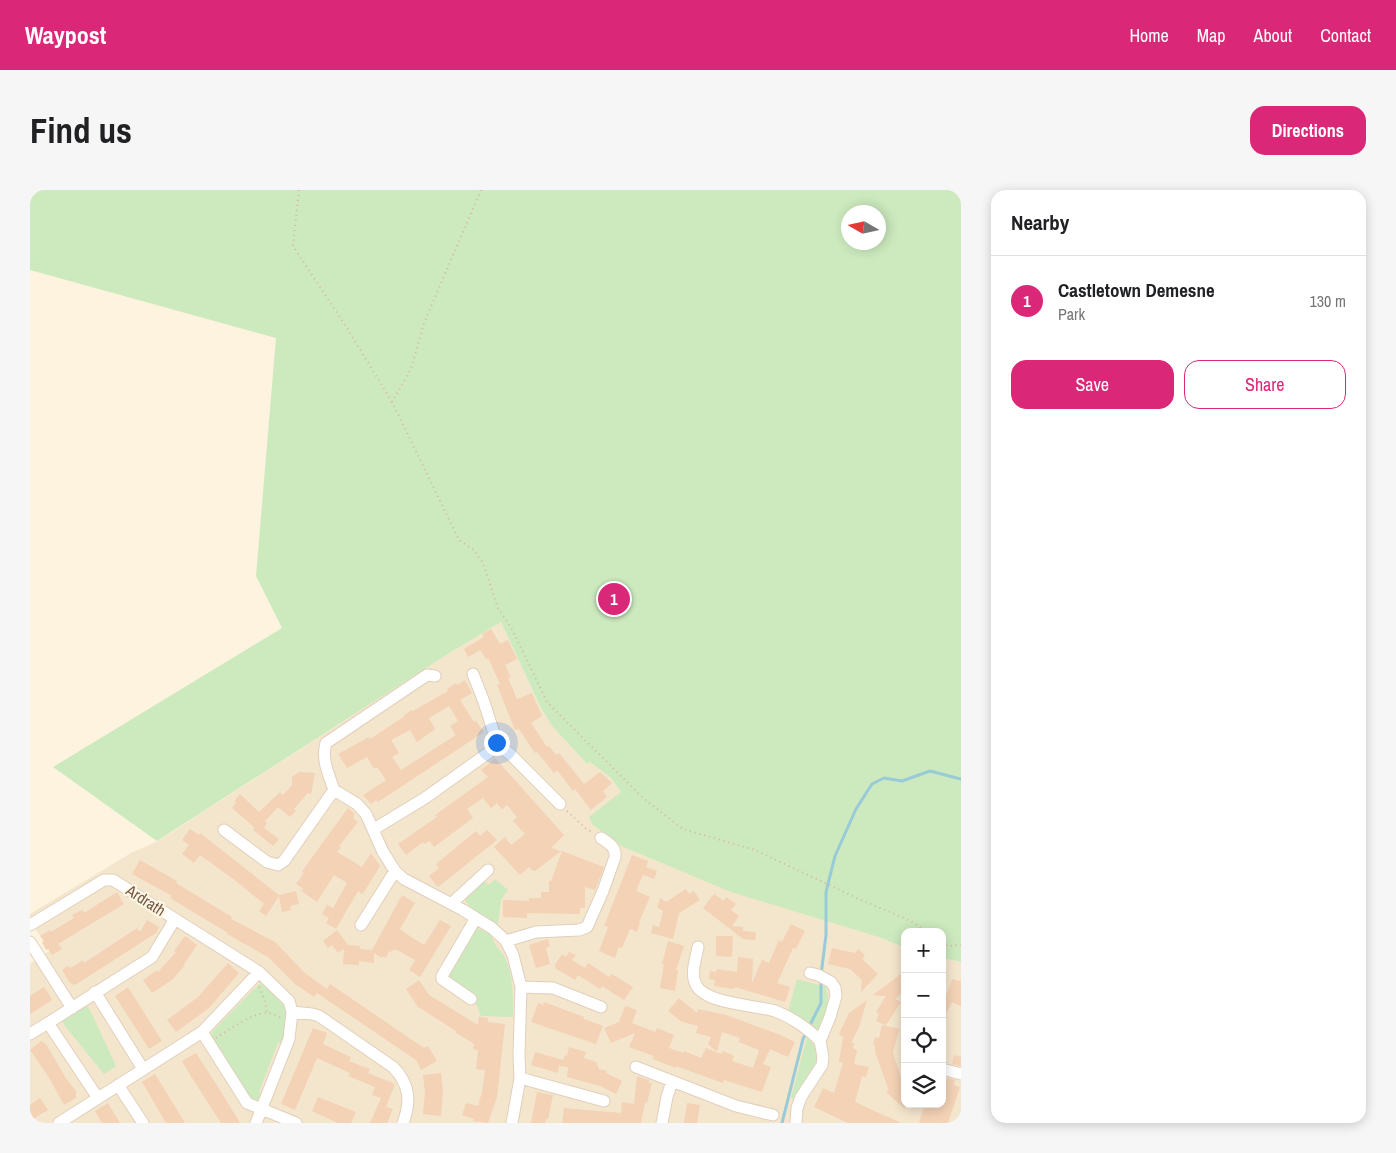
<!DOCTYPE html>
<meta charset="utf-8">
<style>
body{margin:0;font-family:"Archivo Narrow",sans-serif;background:#f6f6f6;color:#202124}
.controls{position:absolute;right:15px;bottom:15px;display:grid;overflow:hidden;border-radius:10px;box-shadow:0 2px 12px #0003}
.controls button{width:45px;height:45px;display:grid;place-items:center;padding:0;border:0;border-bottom:1px solid #e0e0e0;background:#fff;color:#202124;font:25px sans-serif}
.compass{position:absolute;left:811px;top:15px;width:45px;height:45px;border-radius:50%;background:#fff;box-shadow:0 2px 12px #0003;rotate:279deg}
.you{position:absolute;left:466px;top:552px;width:18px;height:18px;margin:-12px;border:4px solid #fff;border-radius:50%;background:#1a73e8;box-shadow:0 0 0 8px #1a73e833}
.badge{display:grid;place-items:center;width:32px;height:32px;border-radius:50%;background:#db2777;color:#fff;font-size:16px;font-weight:700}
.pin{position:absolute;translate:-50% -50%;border:2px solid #fff;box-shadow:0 1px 5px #0006}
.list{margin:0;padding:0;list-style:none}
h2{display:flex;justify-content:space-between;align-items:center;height:65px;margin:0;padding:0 20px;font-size:21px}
h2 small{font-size:16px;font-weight:400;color:#757577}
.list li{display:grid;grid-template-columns:32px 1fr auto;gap:15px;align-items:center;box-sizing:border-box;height:90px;padding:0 20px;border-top:1px solid #e0e0e0}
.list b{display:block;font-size:19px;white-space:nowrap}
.list p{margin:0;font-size:16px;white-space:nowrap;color:#757577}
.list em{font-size:16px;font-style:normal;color:#757577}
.actions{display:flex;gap:10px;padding:15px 20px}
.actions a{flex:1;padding:11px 0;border:1px solid #db2777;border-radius:15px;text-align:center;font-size:18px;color:#db2777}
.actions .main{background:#db2777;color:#fff}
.icon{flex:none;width:28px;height:28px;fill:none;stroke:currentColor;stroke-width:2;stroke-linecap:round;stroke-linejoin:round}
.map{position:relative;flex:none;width:931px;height:933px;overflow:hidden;border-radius:15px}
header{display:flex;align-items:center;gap:30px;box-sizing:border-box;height:70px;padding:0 25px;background:#db2777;color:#fff}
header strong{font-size:24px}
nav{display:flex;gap:28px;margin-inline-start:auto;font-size:18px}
.intro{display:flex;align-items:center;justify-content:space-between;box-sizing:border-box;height:120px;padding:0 30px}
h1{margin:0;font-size:35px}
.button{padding:12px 22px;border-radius:15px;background:#db2777;color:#fff;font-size:18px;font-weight:700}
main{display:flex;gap:30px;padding:0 30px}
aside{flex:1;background:#fff;border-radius:15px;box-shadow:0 2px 12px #0003}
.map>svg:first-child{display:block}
</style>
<header>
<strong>Waypost</strong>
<nav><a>Home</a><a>Map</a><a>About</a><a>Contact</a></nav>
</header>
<div class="intro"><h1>Find us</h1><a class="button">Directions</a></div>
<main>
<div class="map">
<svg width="931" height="933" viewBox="0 0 931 933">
<rect width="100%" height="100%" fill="#fdf3df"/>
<path fill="#f4e5cd" d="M471,432L510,516L522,536L557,574L560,572L581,588L591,602L849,747L875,758V914H912V768L931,772V933H0V774L21,760L0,732V724L101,663L128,651L421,462Z"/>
<path fill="#cceabe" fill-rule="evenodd" d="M0,0H931V772L912,768V742H875V758L849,747L701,702L589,655L562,634L559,627L591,602L581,588L560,572L557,574L522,536L510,516L471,432L421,462L127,651L23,577L252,438L226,386L246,148L0,80ZM818,22H848V52H818Z
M465,689L478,700L471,710L468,734C458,728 436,720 435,707L448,692H455L459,695Z
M446,737L462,745C462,754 471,760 475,768C484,786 483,808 483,827L451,826L443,806L417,787Z
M767,789L796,797C800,808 798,831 789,839L783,838L758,822Z
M230,793L255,813L257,818L253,852L248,853L229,902L232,906L230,909L225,910L219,908L181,846L182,842Z
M55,812L61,822L86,876L74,884L35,836L30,827Z
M777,847L787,859L788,864L786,874L769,899L764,910L761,907Z"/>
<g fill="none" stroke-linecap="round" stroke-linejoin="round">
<path stroke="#99cad8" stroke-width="3" d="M791,785L796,745V702L805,666L826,619L842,594L854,588L872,591L900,581L931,589
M779,837L791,813V791
M752,933L773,849L776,843"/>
</g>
<path fill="#f3d2b6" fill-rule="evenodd" d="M461,439L470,454L478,450L487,469L475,475L481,487L478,488L487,509L502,503L512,526L501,533L517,557L519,556L526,565L529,563L554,594L570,582L582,593L573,601L577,607L561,620L545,599L543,601L527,580L524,583L507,562L505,563L489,539L485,540L467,495L470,494L458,468L456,469L450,460L438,467L434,459L454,447L452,444Z
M435,490L442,503L430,510L444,532L446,531L454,542L348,612L346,610L341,614L333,605L356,590L347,577L344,579L337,567L317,578L308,564L339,547L340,549L375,526L374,525L382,520L383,521L418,501L417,499L426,493L427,495ZM419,516L428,531L420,536L426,545L371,580L362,567L369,563L361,550L380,540L387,552L405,539L399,528Z
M465,568L534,645L521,658L531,661L505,681H503L499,677L490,685L464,657L475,647L481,655L495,644L483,631L487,627L477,615L472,620L467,613L461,618L453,608L437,619L443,628L404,657L400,651L394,654L393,652L376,665L368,654L407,627L405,625L458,587L451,580Z
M269,582L285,583L281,604L278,603L264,619L266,621L260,627L248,617L235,631L237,633L234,638L249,649L243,656L223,640L225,638L202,618L206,613L204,611L210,604L229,622L250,602L253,605L262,595V587Z
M318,618L325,624L323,628L328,632L309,656L311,657L307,662L332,677L341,663L350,676L334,702L332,704L328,701L306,739L296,733L299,728L292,724L297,715L303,718L317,693L304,685L287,712L270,700L274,699L266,694L274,683L272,682L275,677Z
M160,639L169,645L170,643L249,705L266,701L269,714L260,716L261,720L252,722L249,706L236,726L229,721L234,714L206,691L170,665L164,673L152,664L159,655L152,650Z
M457,640L467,650L408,697L399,686L409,678L406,674L446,641L450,646Z
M532,661L574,677L565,700L555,697V718H550V724L497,723V728L473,727V710L499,711V708H511V702H519V691H521Z
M602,665L618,671L616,677L627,681L624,689L613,685L606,701L620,707L609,732H610L607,742L600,739L592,758L589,757L585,768L569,761L578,737L574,736Z
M110,670L147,691L146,693L202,727L201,729L245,752L275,783L297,799L300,794L394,858L398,856L407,871L391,880L386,870L324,828L287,803L284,807L265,794L238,767L197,744L198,743L140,708L142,706L102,684Z
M656,699L659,704L664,701L670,710L649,723L643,749L621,743L623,735L629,737L633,721L627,717L630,708L636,712Z
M87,702L94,714L28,754L32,759L22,765L18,759L16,760L12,752L14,751L10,746L20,740L21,742L44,728L42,725L52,720L54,723Z
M684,704L694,711L696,707L706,714L701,720L709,726L702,736L713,737V741L726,742L725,750L713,749L673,718Z
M372,705L385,713L370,739L381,747L394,755L410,730L421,736L390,787L379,780L385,770L365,759V761L363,760L361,762L359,761L356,768L353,766L352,768L344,763V773L329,771V775L313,774L314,759L308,763L302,755L298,758L293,751L307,740L318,755L330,756V759L342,760Z
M117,730L129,737L126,743L45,795L40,793L32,780L37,776L41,778L53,770L54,773L107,738L110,742Z
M761,734L775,741L766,759L763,758L747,793L760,797L755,812L705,797L704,799L684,796L685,790L679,789L680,781L686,782L687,779L707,782L708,767L723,769L722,793L732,770L739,773L749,750L752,752Z
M155,746L167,755L154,774L155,775L143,789L122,803L113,790L127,780L128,782L146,762L144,761Z
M686,746H703L702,767L686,766Z
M518,749L520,756L516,758L520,774L506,778L499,755Z
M638,751L654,756L646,780H648L645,801L630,798L634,774H632Z
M802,758L825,763L828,759L835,765L832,769L848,784L831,802L832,790L820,779L798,774Z
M539,762L546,765L542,770L555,778L558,773L579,787L582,784L603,797L594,810L572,796L570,799L548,785L545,790L525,778V775L532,764L536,767Z
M198,773L209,783L179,818L146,842L137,830L168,807Z
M875,781V801L865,809L871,812L856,835L846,831L849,824L846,822L856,806L843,805Z
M922,789L931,791V816L922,812L912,831V804L916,806Z
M389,790L399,805L448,835L449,827L458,828V832L475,834L467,907L458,933L443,931L444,929L432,925L436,913L448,916L452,902L455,880L446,879L448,860L443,859L444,854L425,842L426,841L388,817L376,799Z
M14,797L22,809L21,811L0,824V806Z
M98,797L132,851L119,859L85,806Z
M649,808L667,823L668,819L696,825L748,844L765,852L758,867L740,859L733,874L741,877L732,902L694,890L693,893L646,876V878L623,869L624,866L599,857L605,843L581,853L574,838L589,832L595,816L607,820L602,833L625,842L627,838L644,845L639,858L653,863L654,861L671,868L676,858L691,864L693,861L704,866L702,871L723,878L729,860L709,852L710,848L692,842L687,862L678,854L681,847L666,843L668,836L652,832L638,821Z
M837,810L829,837L821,853H824L823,858L827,860L824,874L839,877L836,887L832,886L825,912L871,933H818L784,917L793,898L804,903L813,873L809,872L813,847L809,844L819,823Z
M514,812L554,827V829L573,836L566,854L501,832L508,813L513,815Z
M852,835L869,839L863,863L871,887L875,891V919L857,903L858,898L845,862V855H843L845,847L849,848Z
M283,838L297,843L293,854L321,867L319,871L340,879L338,883L365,894L356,917L363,919L357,933H340L351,908L342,905L345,897L318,886L320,883L287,868L265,920L251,914Z
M11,851L16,854L37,890L46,901V908L34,915L18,886L0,860Z
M539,857L556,862L554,868L566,872L569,879L577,881L576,883L592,891L586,904L570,896L537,887L538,877L529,876L528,883L501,875L505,862L533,870L535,865L537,866Z
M166,863L190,900L210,933H191L162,888L152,871Z
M924,865L931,867V876L922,874Z
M411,883L413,902L411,926L393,924L395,903L393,885Z
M125,884L141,910L155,933H136L112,892Z
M607,886L619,890V893H622L617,913L615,912L611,933H532L534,918L591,923L592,912L604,914Z
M917,888L925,890L924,895L930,897L918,933H889L895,914H912V904Z
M507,902L523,905L518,929H516L515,933H501Z
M288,907L326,922L321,933H308L282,921Z
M10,908L18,920L3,929L0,924V915Z
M78,913L82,920L90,933H72L65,921Z
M657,913L670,915L667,933H654Z"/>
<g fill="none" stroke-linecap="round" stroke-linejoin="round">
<defs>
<path id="minor" d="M443,484L454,512L468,556L479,563L530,614
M405,486L397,485L296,553C291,569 299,585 304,600L327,614L336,624L353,662L365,681L374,689L433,720L462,738L476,751L483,765L491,797L489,865L490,888L482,933
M344,639L395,608L468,556
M194,640L237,672L248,675L254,671L304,600
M422,713L458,680
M0,735L74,690H83L229,782L259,811L262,822L282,824L289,826L363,877C380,894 381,912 373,933
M331,735L365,681
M476,751L506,742L549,740L557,737L573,701L585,667C586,657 579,653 571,648
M0,752L42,818
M668,757C666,769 660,783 666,795C676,814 725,815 745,821C761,827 779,839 790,851
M491,797L523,798L571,817
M65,802L113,879
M441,809L412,789V786L446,728
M172,842L217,913L266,933
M0,844L18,833
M606,877L706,916L743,925
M912,879L931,884
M490,888L574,911
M88,895L113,933
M68,908L18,833L122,767L145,729
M29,933L172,842L229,782
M226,933L259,849L262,822
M632,933L637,907L642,891
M766,933L767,918L771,907L792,875L793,867L790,851L800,827L806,806L805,798L801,792L788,785L780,783"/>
</defs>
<use href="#minor" stroke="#e1cfbb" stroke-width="13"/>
<path stroke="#d7b69a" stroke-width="2" stroke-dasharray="1 4" stroke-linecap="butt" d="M269,0L263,56L315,135L362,212
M451,0L394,133L381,179L362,212L429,350L444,360L453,373L468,418L483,441L517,512L613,608L653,639L725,660L829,709L881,731L897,742
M537,621L555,638L562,642
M912,752L917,756L931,755
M229,797L235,811L237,823
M186,848C199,840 222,823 237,823C242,823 248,826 252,828"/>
<use href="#minor" stroke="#fff" stroke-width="11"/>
</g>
<g text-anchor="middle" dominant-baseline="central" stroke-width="4" stroke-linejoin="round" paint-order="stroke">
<g font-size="16" fill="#735a46" stroke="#fff7e5">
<text transform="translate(116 710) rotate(33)">Ardrath</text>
</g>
</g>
</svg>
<div class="controls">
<button>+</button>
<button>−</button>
<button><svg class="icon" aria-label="locate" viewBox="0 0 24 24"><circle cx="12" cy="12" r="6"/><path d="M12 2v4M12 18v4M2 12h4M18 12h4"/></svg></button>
<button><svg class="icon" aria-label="layers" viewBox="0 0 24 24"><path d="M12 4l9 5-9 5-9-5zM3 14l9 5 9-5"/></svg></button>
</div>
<svg class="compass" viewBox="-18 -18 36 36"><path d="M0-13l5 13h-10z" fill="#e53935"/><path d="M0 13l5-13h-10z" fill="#757577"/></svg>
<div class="you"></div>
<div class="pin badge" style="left:584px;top:409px">1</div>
</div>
<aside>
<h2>Nearby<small></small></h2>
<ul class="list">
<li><span class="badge">1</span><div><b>Castletown Demesne</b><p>Park</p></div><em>130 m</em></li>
</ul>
<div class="actions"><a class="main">Save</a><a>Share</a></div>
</aside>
</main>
